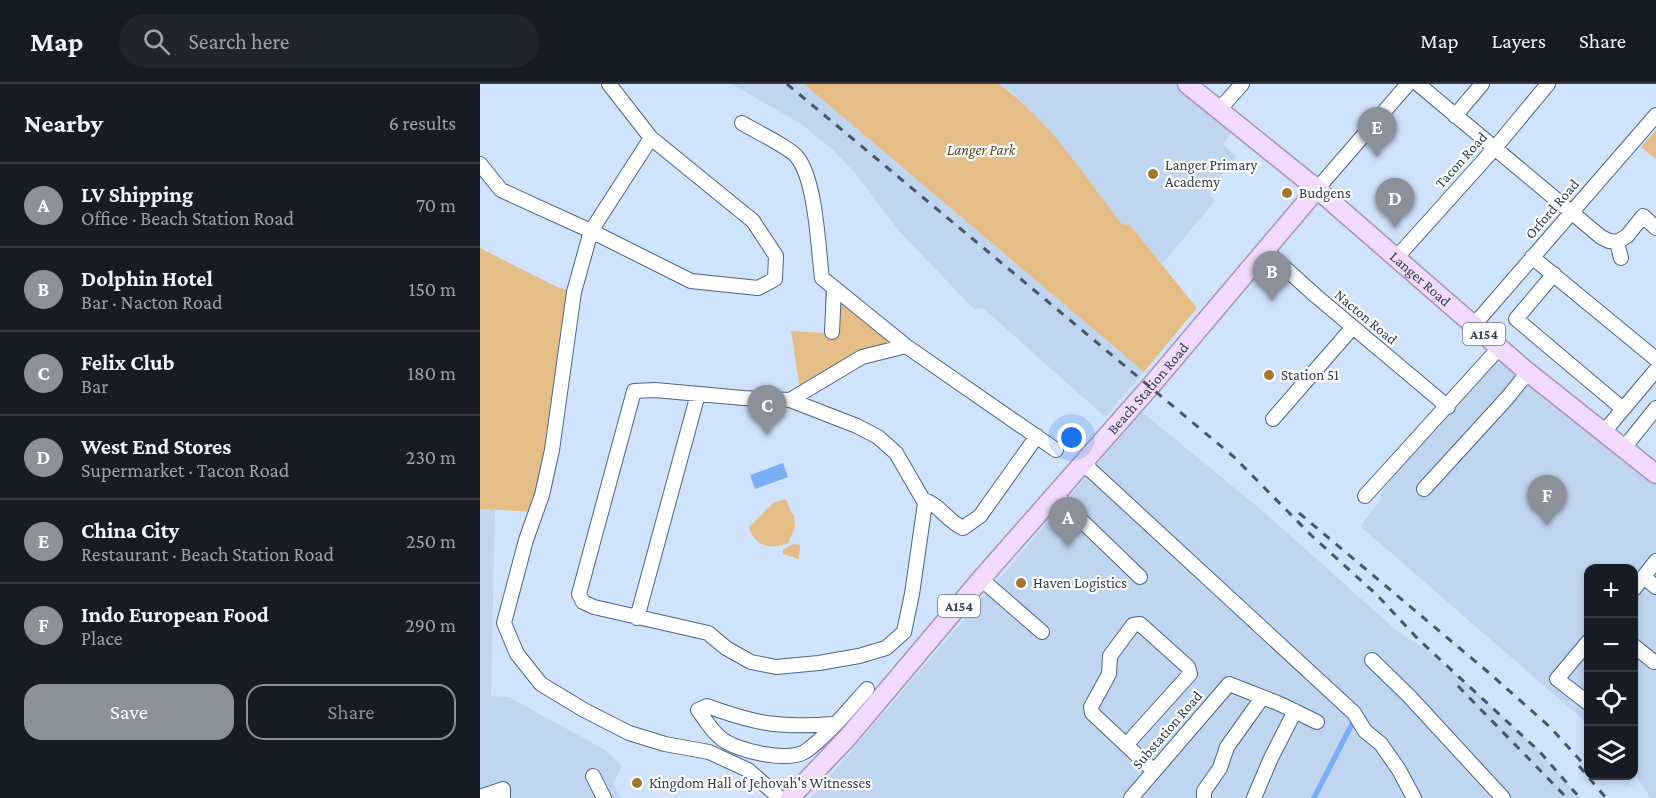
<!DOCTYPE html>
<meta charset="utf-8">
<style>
body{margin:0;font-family:"Crimson Pro",serif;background:#20242c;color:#f1f3f6}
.controls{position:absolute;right:18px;bottom:18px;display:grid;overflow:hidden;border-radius:12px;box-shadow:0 3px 9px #0003}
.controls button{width:54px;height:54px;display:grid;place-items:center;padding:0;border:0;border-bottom:2px solid #363941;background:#171b24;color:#f1f3f6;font:30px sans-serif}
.you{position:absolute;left:592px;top:354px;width:21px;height:21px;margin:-15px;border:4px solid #fff;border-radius:50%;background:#1a73e8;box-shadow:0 0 0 9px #1a73e833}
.badge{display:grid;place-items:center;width:39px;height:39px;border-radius:50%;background:#8c9099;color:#fff;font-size:20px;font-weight:700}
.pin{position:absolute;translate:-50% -50px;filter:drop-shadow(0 2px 3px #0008)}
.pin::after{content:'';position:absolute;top:32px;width:21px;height:18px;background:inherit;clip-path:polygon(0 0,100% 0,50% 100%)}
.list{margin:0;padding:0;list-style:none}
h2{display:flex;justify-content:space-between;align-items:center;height:78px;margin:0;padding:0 24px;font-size:26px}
h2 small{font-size:20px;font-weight:400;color:#9ea1a6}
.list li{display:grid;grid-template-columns:39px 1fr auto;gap:18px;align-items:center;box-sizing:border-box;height:84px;padding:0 24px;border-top:2px solid #363941}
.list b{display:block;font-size:22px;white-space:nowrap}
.list p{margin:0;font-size:20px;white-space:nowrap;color:#9ea1a6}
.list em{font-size:20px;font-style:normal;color:#9ea1a6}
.actions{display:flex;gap:12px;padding:18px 24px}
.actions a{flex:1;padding:14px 0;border:2px solid #8c9099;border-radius:18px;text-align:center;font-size:21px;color:#8c9099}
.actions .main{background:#8c9099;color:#fff}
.icon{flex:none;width:33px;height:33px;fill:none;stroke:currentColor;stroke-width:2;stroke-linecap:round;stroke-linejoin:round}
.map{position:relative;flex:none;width:1176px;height:714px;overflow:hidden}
header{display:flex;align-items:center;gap:36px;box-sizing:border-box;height:84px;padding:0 30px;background:#171b24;border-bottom:2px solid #363941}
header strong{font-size:28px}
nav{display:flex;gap:33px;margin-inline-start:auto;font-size:21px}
.search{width:420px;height:54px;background:#20242c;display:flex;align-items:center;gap:15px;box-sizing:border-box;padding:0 21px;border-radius:33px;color:#9ea1a6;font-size:22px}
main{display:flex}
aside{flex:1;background:#171b24}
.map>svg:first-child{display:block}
</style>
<header>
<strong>Map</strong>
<div class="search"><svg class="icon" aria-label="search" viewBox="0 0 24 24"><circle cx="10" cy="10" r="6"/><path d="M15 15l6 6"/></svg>Search here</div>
<nav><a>Map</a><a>Layers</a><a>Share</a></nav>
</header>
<main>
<aside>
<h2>Nearby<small>6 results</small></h2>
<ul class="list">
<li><span class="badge">A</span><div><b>LV Shipping</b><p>Office · Beach Station Road</p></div><em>70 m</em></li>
<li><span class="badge">B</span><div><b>Dolphin Hotel</b><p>Bar · Nacton Road</p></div><em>150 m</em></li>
<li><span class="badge">C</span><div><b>Felix Club</b><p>Bar</p></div><em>180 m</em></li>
<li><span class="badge">D</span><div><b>West End Stores</b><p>Supermarket · Tacon Road</p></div><em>230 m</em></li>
<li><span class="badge">E</span><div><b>China City</b><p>Restaurant · Beach Station Road</p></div><em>250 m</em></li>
<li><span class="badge">F</span><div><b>Indo European Food</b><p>Place</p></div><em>290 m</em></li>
</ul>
<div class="actions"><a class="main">Save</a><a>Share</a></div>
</aside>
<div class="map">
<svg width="1176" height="714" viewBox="0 0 1176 714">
<rect width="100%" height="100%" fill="#d0e3fc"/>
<path fill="#bfd5f0" d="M252,0H324L664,288L625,333L503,224L494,225L419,147L376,90L353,66L321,40Z
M519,0H696L753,47L743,60L756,73L728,108L735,117L682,180L650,141L642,140L564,40L533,9Z
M1019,264L1176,400V714H1171L1154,690V484H1108V640L880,442L901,416V410L909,398L968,323Z
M662,328L785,429L916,546L948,567L987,600L1060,668L1100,714H331Z
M0,425H15L11,612L29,613L125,666L142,682L133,700L141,714H0Z"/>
<path fill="#e5be87" d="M324,0H519C570,36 604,92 642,140L650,141L717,224L664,288Z
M1176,46V75L1161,63Z
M0,164L77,203L94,208L56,428L0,425Z
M345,205L410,255L408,261L321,305L319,299L311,247L345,249Z
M306,415L311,428L314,431L315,443L308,459C290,466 275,463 269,443L293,419Z
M314,460L320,461L319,475L303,470V465Z"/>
<path fill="#79aff7" d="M303,379L308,393L275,405L270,391Z
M872,634L876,638L837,714H831Z"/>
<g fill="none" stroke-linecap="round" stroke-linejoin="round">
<defs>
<path id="minor" d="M938,0L1121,153L1129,157L1137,158L1141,174
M738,27L762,0
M975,32L1002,0
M262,39C275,47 309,63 317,73C336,96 338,163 342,194L426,262L576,366
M171,54L111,147L94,208L72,366L62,411L46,456L24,539L37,570L61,600L104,626L149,649L185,660L229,668L268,686L300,714
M0,80L21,106L111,147L211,197L278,204L295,195L296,172L273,137L171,54L129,0
M837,105L928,0
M1137,158L1147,152L1163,132L1176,144
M785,166L836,212L968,323
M917,173L1014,65L1068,0
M1052,173L1176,275
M1074,190L1036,235L1143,325
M994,241L1176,31
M352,248L354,204
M175,306L263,314L310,316L377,342L398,353L416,369L445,419L432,510L424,548L406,564L379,572L339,579L296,583L271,578L246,564L228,549L114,523L103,518L99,510L154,307Z
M310,316L382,273L426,262
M793,335L873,243
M1123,349L1176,286
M1144,364L1176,324
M603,379L874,629L885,647L901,660L919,686L934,714
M944,405L1028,313L1048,288
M575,411L660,493
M885,412L1019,264
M444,416C460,421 467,437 483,444L500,432L557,352
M1164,493L1176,503
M501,495L562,548
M1154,505L1176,477
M157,534L218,310
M1108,558L1077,595L1108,619
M1154,562L1174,578
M892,576L929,612L1023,714
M353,640C300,644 276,640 227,622L218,626C225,635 232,648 242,655C257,667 309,679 326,667C348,651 369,625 387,605
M646,661L710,590L708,583L660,540L653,541L630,572L629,590L611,623L612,629L674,687
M113,692L124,714
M0,713L23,705V714
M651,714L749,600L800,620L837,638
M724,714V707L740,684L747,663L782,614
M774,714L791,674L815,627"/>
<g id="major">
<path id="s1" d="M707,0L837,105L1044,285L1176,390"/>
<path id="s2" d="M310,714L368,653L501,495L669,304L837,105"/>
</g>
</defs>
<use href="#minor" stroke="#4a658a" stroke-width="16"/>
<use href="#major" stroke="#a894bc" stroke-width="21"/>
<use href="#minor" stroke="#fff" stroke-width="14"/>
<use href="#major" stroke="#f1dafb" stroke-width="18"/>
<path stroke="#485668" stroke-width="3" stroke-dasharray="8 8" stroke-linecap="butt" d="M307,0L754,373L832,452L897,511L938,555L1060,668L1100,714
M819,429L1008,588L1070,643L1108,685
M978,602L1087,714
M1099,682L1126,714"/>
</g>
<g fill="#a47629" stroke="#fff" stroke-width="2">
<circle cx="673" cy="90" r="6"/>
<circle cx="807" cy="109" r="6"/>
<circle cx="789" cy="291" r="6"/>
<circle cx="541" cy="499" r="6"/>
<circle cx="157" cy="699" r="6"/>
</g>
<g text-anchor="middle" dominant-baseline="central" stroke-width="4.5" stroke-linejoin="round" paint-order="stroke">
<g fill="#fff" stroke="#6f7883" stroke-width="1.5">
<rect x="983" y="239" width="42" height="22" rx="4.5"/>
<rect x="458" y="511" width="42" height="22" rx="4.5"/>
</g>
<g font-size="14" font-weight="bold" fill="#313e4e">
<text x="1004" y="250">A154</text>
<text x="479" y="522">A154</text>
</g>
<g font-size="15" font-style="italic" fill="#5d4522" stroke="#fff">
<text x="501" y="66">Langer Park</text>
</g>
<g font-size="15" fill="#313e4e" stroke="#fff">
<text transform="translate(981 76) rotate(-48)">Tacon Road</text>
<text transform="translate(1072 125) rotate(-49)">Orford Road</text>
<text stroke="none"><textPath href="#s1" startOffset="304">Langer Road</textPath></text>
<text transform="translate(886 233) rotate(40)">Nacton Road</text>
<text stroke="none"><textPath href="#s2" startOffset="544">Beach Station Road</textPath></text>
<text transform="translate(687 646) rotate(-49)">Substation Road</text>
</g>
<g font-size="15" fill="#313e4e" stroke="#fff" text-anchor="start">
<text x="685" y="81">Langer Primary<tspan x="685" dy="17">Academy</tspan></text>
<text x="819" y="109">Budgens</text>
<text x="801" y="291">Station 51</text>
<text x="553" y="499">Haven Logistics</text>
<text x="169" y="699">Kingdom Hall of Jehovah's Witnesses</text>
</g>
</g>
</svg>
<div class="controls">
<button>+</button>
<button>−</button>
<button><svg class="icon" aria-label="locate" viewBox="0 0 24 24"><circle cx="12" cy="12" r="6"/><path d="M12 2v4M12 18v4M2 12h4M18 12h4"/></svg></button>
<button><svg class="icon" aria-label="layers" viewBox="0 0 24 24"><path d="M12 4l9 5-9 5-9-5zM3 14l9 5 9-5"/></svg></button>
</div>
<div class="you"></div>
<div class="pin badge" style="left:588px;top:463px">A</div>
<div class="pin badge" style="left:792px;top:217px">B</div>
<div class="pin badge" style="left:287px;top:351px">C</div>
<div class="pin badge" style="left:915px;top:144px">D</div>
<div class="pin badge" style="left:897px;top:73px">E</div>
<div class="pin badge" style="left:1067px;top:441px">F</div>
</div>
</main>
